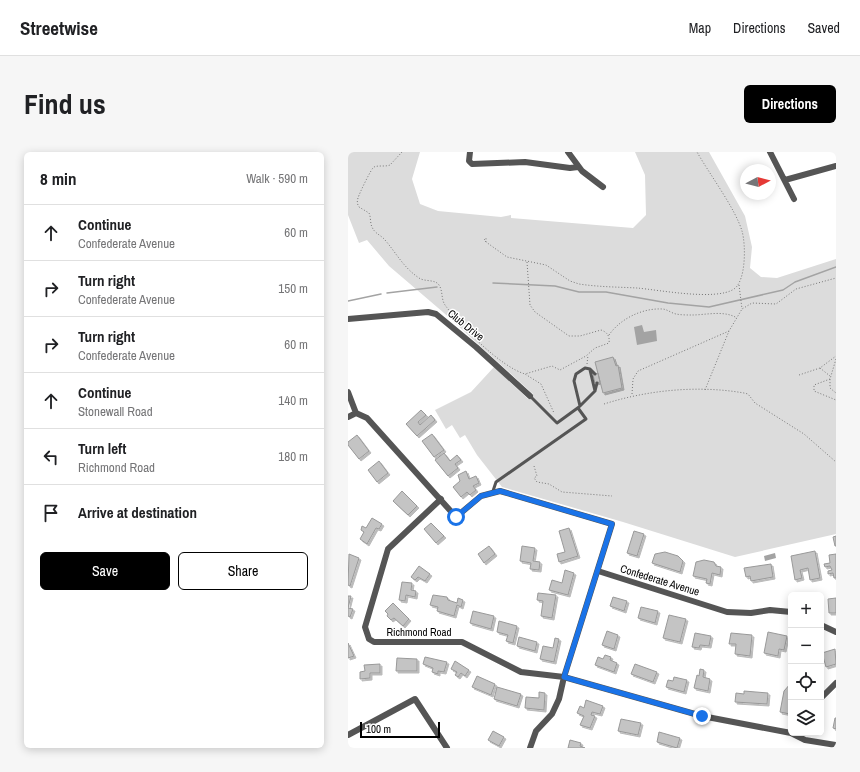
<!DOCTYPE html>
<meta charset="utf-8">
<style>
body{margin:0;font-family:"Archivo Narrow",sans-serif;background:#f6f6f6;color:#202124}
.controls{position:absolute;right:12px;bottom:12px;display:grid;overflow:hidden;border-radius:6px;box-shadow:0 2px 10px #0003}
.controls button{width:36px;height:36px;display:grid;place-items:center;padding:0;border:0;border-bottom:1px solid #e0e0e0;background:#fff;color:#202124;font:20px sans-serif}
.compass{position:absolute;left:392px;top:12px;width:36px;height:36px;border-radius:50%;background:#fff;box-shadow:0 2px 10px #0003;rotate:83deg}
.scale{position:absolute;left:12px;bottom:10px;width:80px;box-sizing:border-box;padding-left:4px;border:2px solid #000;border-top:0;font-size:11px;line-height:14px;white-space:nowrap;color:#000;-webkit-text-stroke:3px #fff;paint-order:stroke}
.stop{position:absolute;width:12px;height:12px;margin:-9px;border:3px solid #1a73e8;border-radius:50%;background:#fff}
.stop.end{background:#1a73e8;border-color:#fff;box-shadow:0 1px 4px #0008}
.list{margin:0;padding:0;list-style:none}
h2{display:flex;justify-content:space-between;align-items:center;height:52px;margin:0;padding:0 16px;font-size:17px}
h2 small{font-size:13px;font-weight:400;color:#757577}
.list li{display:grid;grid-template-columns:26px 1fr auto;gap:12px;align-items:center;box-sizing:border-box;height:56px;padding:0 16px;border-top:1px solid #e0e0e0}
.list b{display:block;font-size:15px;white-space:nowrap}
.list p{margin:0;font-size:13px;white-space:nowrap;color:#757577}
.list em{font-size:13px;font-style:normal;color:#757577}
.actions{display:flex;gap:8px;padding:12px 16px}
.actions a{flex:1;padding:9px 0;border:1px solid #000;border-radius:6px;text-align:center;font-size:14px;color:#000}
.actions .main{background:#000;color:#fff}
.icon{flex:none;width:22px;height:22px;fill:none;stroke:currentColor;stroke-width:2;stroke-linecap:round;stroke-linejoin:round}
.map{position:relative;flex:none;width:488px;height:596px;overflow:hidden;border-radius:6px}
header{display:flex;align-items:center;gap:24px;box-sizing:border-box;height:56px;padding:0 20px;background:#fff;border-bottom:1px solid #e0e0e0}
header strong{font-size:19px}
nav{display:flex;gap:22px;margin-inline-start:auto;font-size:14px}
.intro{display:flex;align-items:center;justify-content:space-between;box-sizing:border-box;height:96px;padding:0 24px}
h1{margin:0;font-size:28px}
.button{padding:10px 18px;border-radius:6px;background:#000;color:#fff;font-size:14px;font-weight:700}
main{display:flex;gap:24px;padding:0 24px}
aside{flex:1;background:#fff;border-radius:6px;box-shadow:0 2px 10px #0003}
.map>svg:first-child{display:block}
</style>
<header>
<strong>Streetwise</strong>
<nav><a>Map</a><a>Directions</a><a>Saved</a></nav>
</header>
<div class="intro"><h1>Find us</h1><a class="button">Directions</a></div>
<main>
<aside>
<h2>8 min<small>Walk · 590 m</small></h2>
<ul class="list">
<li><svg class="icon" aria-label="ahead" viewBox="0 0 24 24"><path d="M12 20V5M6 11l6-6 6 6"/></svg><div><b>Continue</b><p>Confederate Avenue</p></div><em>60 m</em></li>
<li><svg class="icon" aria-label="right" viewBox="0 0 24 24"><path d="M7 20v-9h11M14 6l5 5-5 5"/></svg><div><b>Turn right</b><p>Confederate Avenue</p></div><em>150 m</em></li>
<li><svg class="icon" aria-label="right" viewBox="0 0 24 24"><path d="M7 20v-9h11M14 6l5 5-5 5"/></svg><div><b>Turn right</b><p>Confederate Avenue</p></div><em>60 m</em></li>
<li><svg class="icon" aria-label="ahead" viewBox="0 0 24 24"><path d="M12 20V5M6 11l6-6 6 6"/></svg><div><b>Continue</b><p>Stonewall Road</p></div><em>140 m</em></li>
<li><svg class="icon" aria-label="left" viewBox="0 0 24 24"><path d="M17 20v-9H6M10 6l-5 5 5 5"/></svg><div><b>Turn left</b><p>Richmond Road</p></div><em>180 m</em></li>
<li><svg class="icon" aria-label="arrive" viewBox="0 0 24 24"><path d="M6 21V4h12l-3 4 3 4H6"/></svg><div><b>Arrive at destination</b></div></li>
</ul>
<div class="actions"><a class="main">Save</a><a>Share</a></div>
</aside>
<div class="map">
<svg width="488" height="596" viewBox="0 0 488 596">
<defs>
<filter id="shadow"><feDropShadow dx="2" dy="2" stdDeviation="0" flood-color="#0004"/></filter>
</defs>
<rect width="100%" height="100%" fill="#fff"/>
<path fill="#dcdcdc" d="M0,0H72L64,27L72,52L90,59L153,65L163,63V66L285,76L298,63L297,23L287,0H361L397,64L404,95L402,116L413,125L429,126L488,107V382L387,405L275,370L154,335L129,303L117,283L112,286L104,273L98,277L87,258L123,240L146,215L180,247L185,242L96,161L41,114L19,88L11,91L0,63Z"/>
<path fill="#a3a3a3" d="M294,173L296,180L308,178L309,189L289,193L286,175Z
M427,401L428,406L417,409L416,404Z"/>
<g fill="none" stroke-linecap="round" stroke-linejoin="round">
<path stroke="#a3a3a3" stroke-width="1.5" d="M145,131L207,134L231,140H258L320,151L361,155L435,138L447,130L488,115
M39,141L89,135
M0,149L33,142"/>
</g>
<path fill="#c4c4c4" stroke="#999" filter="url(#shadow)" d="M265,205L268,214L270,213L274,236L255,241L247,210Z
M250,221L252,230L247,231L245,223Z
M73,258L78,263L70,270L72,273L83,263L87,268L69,284L58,272Z
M84,282L96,298L86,305L74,289Z
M9,283L21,299L11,307L0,293V290Z
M96,301L102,309L109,303L113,308L107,312L110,316L100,324L87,308Z
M31,309L40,321L29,330L20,318Z
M118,319L121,327L128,324L131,331L125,334L128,338L122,343L119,340L113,345L105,335L112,329L110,323Z
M54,339L69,354L60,363L45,349Z
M24,366L34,372L31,377L28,376L19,392L12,387L16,380L13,378L14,374L18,376Z
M83,371L96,384L88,391L76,377Z
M221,376L230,404L211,410L209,402L217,400L211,379Z
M286,379L296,382L289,404L279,401Z
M488,384V394H487L485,385Z
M141,394L147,402L136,411L130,402Z
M174,394L187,396L185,409L192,410L191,418L182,417L183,411L172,409Z
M467,399L472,426L462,428L460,416L452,418L454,426L447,428L443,404Z
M317,400L330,404L335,409L332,420L304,411L307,402Z
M1,402L11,406L2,434L0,433Z
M488,402V426H486L485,421L480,422V419L484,418L482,414L477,415L476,412L482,411L481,403Z
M356,408L366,410L368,414L373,415L372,423L364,421L362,432L358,431L359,427L345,424L348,410Z
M423,412L425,425L403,429L402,424L398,425L396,416Z
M71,414L82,422L77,429L70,425L67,428L63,425Z
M217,418L226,421L220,443L201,438L204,428L214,431Z
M54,430L64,431L63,438L68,439L67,445L58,443L57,449L51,448Z
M190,441L208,443L204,466L193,464L195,449L189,448Z
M85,443L99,445L100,448L109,451L110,446L115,448L113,455L109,453L106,464L89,459L90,455L82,453Z
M0,444H3L0,456L5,457L2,465L0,464Z
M265,445L279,449L276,459L262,454Z
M488,446V461H481L480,447Z
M45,451L61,467L55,474L46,466L43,468L39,464L40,462L37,459Z
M293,455L310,459L307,471L290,466Z
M125,459L146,464L143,477L122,471Z
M321,463L338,467L332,490L315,486Z
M151,469L169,474L165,491L158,489L160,483L149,480Z
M259,479L270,483L266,497L254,493Z
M420,480L439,484L436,498L431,497L430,504L416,501Z
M347,481L363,484L361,494L352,493L351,496L344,495Z
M383,481L404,483L402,504L387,502L388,492H381Z
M171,485L189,490L187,499L169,494Z
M207,486L211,487L206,510L192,507L195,494L205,496Z
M0,491L6,504L0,506Z
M487,497L488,512L478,515L474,501Z
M257,503L263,505L262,508L269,511L266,520L247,513L250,505L255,507Z
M77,505L99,510L96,520L90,519V522L84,520L85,516L75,512Z
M49,506L69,507V519H48Z
M107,509L121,518L117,524L113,521L110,525L107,523L109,520L103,517Z
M32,512V521H22V526L12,527V520L17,519L16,513Z
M287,512L309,520L305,530L283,522Z
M352,517L356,518L355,525L362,527L360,539L346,536L349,523L351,524Z
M129,524L147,532L143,543L124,535Z
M326,525L339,528L336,540L318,535L320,528L325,529Z
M443,531V560L442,562L432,560L436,539Z
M149,535L173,542L169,554L146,547Z
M396,539L420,541L419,552L387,550L388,541L396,542Z
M191,540L197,541L196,558L177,556L178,545L191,546Z
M238,548L255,554L252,562L244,560L243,563L247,564L242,576L232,573L236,564L229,561L232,554L236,556Z
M487,566H488V577L485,576Z
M273,567L293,571L290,583L270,579Z
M145,579L156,585L151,594L140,588Z
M311,580L332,586L329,596L309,590Z
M222,588L233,591L232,594L237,596H220Z"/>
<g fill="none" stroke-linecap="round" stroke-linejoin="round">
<path stroke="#777" stroke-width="1" stroke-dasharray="1 2" stroke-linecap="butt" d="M54,0L42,13C37,15 31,13 26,15C24,15 11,42 10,46C9,49 9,52 11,55L21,61C23,65 22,71 24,75C27,82 33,83 37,88C49,102 55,115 71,126C77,130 87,127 91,133C95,139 93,147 97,153C112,174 153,215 177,222
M138,90L136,88L138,86V90L159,105L198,113L222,129L231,132C251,135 270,135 289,136C312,138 368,149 386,137C398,129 398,93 394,79C387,56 362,23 349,0
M179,110L182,153L187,160L221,184H232L253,178C259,180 262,184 261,191L247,196L238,204L212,218L204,214L177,222L193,232L206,261
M391,133L394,157
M261,183C272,167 294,156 314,157C319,157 323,161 328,162C333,163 339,163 344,163C358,163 376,158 389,166
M488,207L482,227V236L488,241
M239,212L240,203
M472,216L482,224
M451,223L472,216L488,204
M482,227L466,233V239L488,248
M357,238L381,179
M284,242L285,227L290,219L381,179L394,157L404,151L428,152L448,137L488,126
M256,252C300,238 350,233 396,241L400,242L407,251L456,282L488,310
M186,314L189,324L186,326L189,330L201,332L214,340L264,344"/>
<path stroke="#555" stroke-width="3" d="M242,218L247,239
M247,222L242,217L237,216L228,222L226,229L232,254L247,239L249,231
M182,244L209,271L231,255
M145,339L148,330L238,267L230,256"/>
<path stroke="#555" stroke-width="6" d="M122,0L121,9L124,12L177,10L222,16L230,15
M220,0L234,19L255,35
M422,0L446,47
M437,28L488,14
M0,167L80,160L88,162L128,195L182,244
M0,240L8,261L19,266L108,365L133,344L152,339L264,372L216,525L211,547L204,562L188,579L182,596
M0,265L8,261
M93,347L40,397L17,475L21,487L26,490H114L173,520L216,525L354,564L443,581
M250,419L379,460L403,461L422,458L443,460
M473,473L488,480
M473,546L488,531
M443,581L457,588L488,593
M0,583L67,547L99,596"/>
</g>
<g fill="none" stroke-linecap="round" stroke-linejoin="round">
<path stroke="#1a73e8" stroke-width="5" d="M108,365L133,344L152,339L264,372L216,525L354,564"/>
</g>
<g text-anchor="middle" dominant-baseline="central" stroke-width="3" stroke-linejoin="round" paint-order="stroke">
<g font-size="11" fill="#000" stroke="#fff">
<text transform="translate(118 173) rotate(39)">Club Drive</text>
<text transform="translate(312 428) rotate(17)">Confederate Avenue</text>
<text x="71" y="480">Richmond Road</text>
</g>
</g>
</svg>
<div class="controls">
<button>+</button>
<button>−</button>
<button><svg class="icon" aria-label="locate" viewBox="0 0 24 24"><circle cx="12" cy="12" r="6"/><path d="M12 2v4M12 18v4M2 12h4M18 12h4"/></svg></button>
<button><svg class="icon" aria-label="layers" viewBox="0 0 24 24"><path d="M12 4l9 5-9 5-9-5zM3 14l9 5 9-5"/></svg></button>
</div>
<svg class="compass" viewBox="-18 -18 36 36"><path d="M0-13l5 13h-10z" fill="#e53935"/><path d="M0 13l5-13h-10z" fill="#757577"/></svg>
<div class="scale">100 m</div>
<div class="stop" style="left:108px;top:365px"></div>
<div class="stop end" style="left:354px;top:564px"></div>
</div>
</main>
